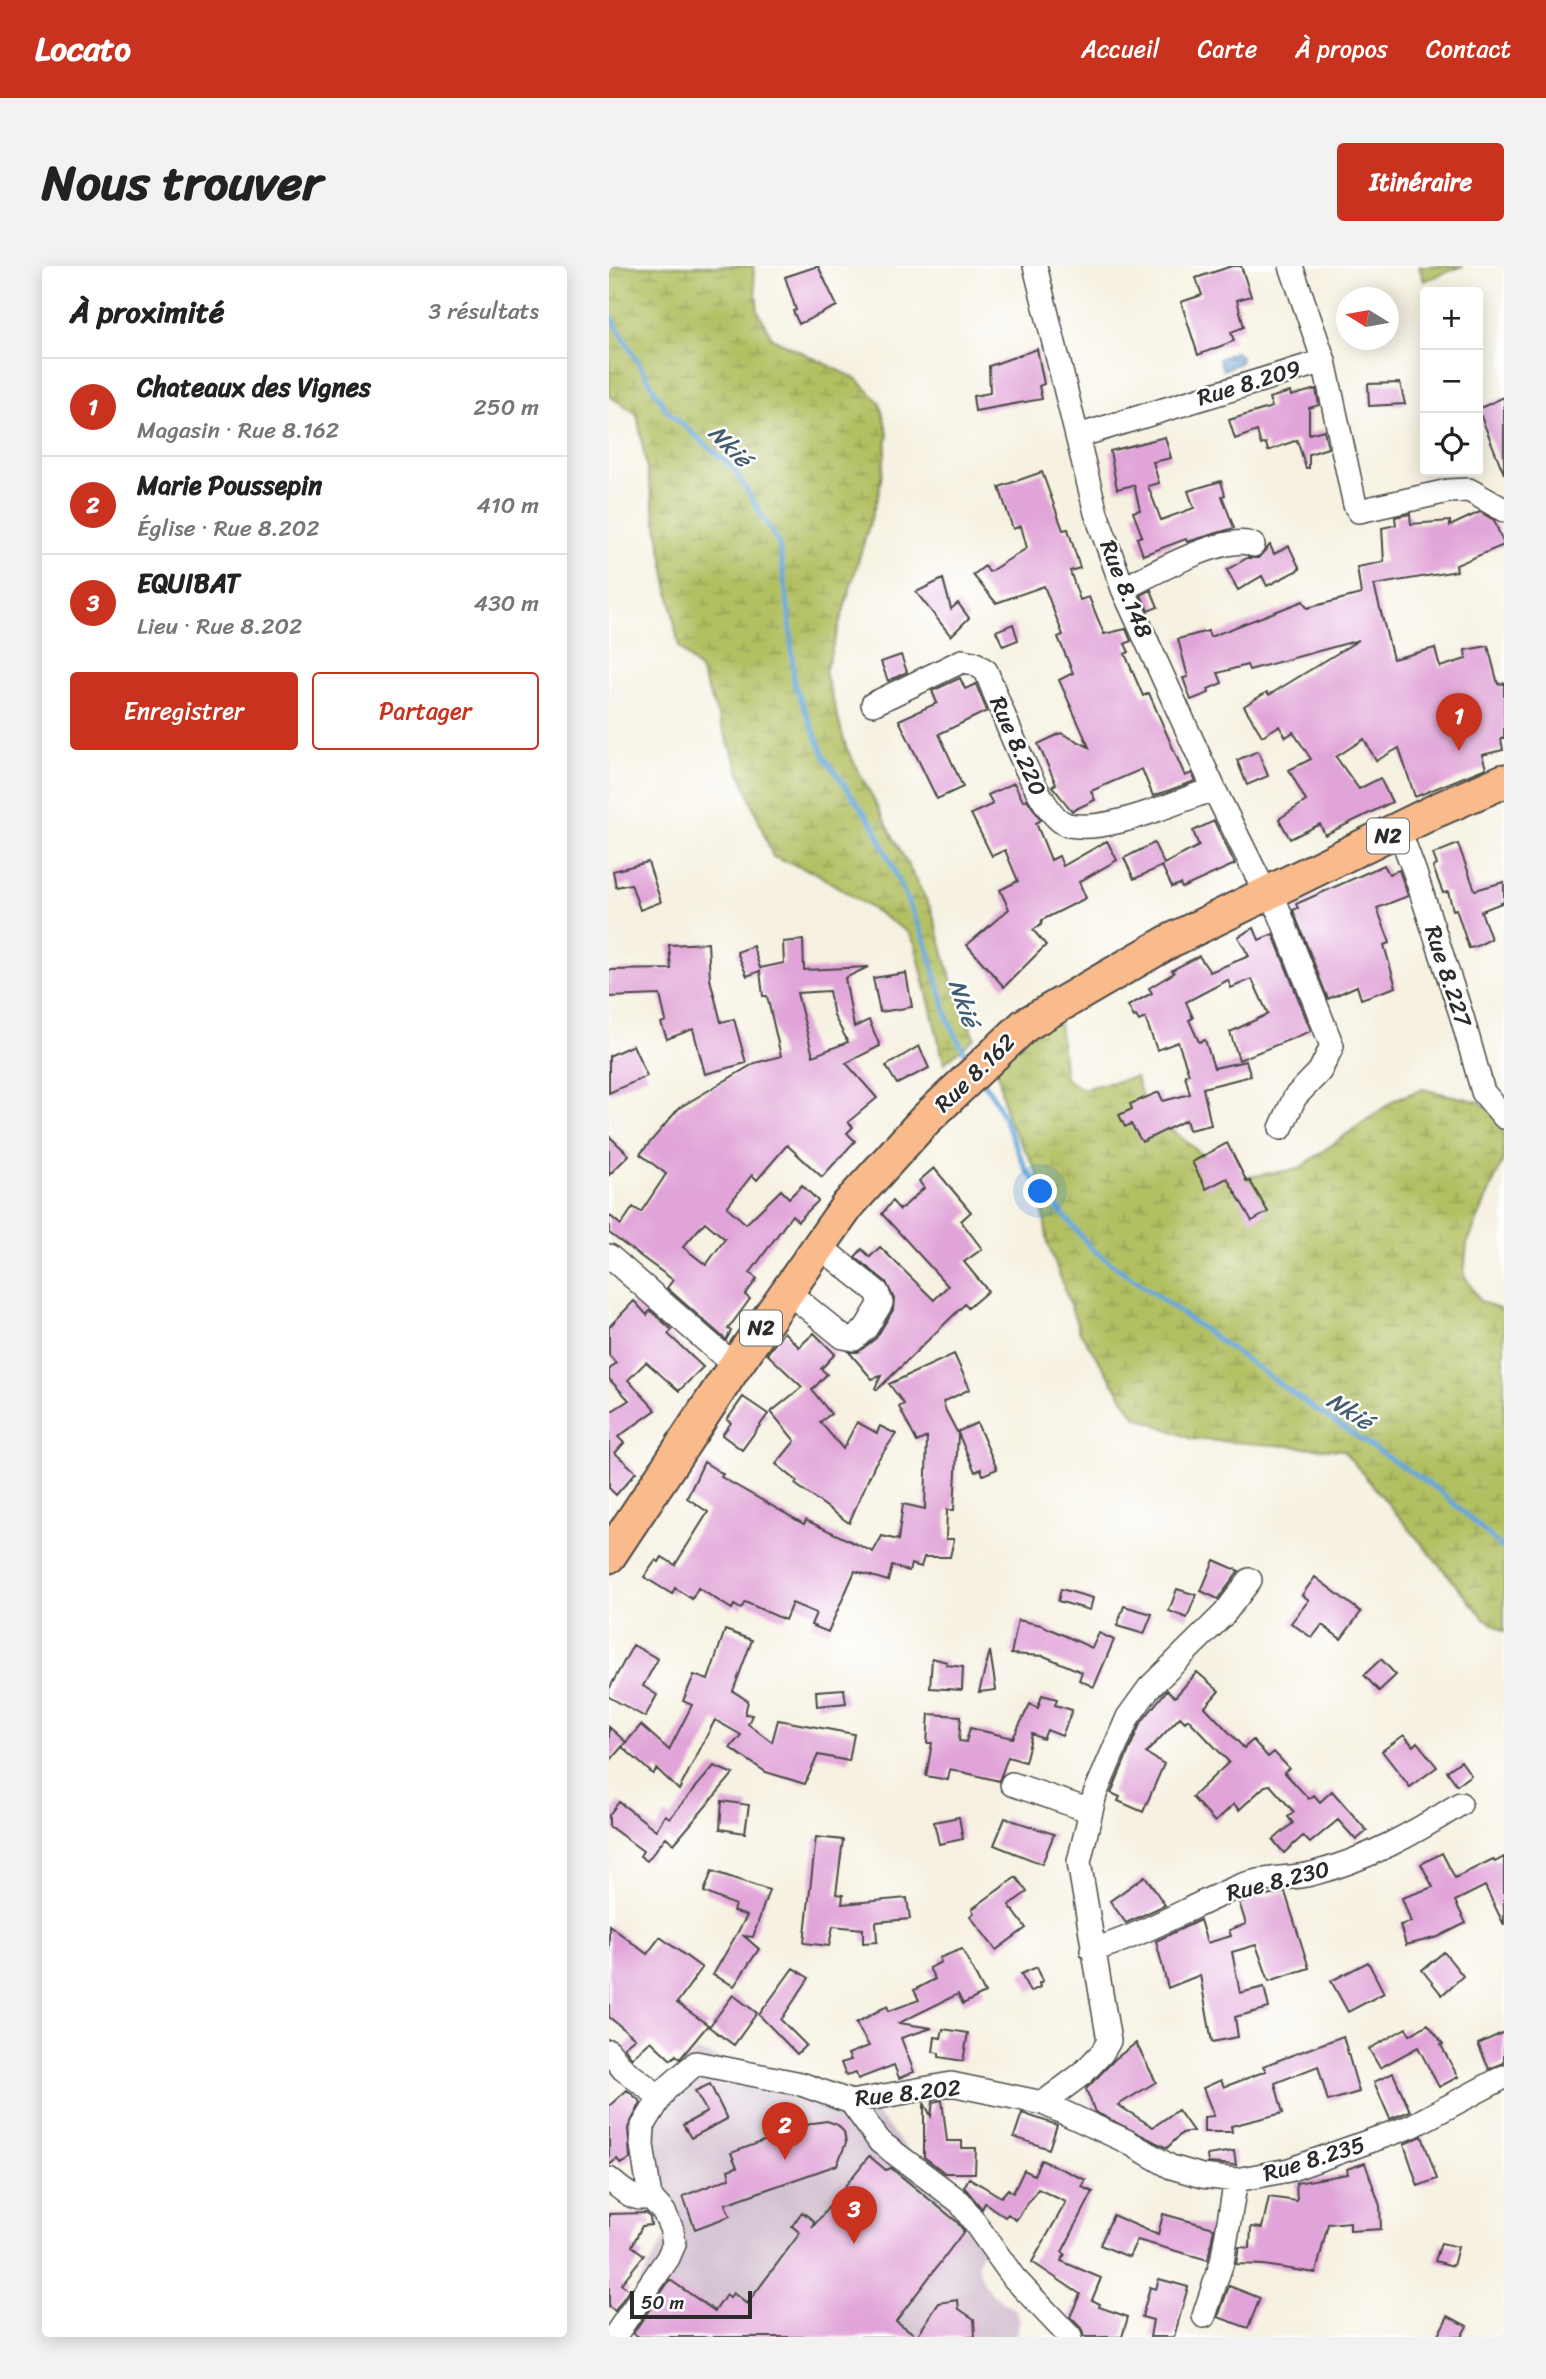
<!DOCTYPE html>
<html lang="fr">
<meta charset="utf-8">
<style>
body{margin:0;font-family:Sriracha,sans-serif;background:#f2f2f2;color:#222}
.controls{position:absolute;right:21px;top:21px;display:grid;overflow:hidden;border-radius:7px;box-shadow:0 4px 18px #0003}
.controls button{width:63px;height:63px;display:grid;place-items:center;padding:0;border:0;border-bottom:2px solid #e0e0e0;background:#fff;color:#222;font:35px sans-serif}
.compass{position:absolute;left:727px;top:21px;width:63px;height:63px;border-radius:50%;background:#fff;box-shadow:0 4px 18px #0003;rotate:281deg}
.scale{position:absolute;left:21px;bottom:18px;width:122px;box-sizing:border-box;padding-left:7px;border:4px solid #2b2b2b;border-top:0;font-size:19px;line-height:24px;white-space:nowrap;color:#2b2b2b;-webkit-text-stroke:5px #fff;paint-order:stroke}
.you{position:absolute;left:432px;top:926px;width:24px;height:24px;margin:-18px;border:5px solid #fff;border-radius:50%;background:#1a73e8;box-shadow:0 0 0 10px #1a73e833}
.badge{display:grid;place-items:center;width:46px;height:46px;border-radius:50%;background:#c8321e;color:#fff;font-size:23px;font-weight:700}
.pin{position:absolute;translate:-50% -58px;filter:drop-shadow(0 2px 4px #0008)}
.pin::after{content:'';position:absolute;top:37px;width:24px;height:21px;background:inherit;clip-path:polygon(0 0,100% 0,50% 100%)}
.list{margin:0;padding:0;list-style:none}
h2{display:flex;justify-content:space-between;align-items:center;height:91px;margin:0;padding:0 28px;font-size:30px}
h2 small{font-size:23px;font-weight:400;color:#767676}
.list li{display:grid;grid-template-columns:46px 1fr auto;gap:21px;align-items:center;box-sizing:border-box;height:98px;padding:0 28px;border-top:2px solid #e0e0e0}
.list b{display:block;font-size:26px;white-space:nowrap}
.list p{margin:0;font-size:23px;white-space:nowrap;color:#767676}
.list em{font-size:23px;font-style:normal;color:#767676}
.actions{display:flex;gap:14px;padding:21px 28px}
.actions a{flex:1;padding:16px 0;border:2px solid #c8321e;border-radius:7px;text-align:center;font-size:24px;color:#c8321e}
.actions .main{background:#c8321e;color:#fff}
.icon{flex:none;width:38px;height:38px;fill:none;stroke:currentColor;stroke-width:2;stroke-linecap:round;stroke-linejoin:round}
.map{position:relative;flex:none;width:895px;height:2071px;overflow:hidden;border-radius:7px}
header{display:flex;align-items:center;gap:42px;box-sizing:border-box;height:98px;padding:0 35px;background:#c8321e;color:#fff}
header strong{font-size:33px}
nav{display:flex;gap:38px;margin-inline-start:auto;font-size:24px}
.intro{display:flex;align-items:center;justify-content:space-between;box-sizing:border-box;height:168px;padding:0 42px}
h1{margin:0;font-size:49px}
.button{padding:18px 32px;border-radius:7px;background:#c8321e;color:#fff;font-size:24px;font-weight:700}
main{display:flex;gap:42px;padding:0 42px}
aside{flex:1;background:#fff;border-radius:7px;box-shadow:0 4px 18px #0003}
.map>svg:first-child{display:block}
</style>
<header>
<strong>Locato</strong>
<nav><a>Accueil</a><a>Carte</a><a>À propos</a><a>Contact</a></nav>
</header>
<div class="intro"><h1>Nous trouver</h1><a class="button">Itinéraire</a></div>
<main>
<aside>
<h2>À proximité<small>3 résultats</small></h2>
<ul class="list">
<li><span class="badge">1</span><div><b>Chateaux des Vignes</b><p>Magasin · Rue 8.162</p></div><em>250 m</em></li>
<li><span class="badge">2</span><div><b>Marie Poussepin</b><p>Église · Rue 8.202</p></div><em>410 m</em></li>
<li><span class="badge">3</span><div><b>EQUIBAT</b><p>Lieu · Rue 8.202</p></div><em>430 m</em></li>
</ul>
<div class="actions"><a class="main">Enregistrer</a><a>Partager</a></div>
</aside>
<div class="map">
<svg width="895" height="2071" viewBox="0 0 895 2071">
<defs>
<pattern id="wetland-marsh" width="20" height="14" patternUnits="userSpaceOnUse" patternTransform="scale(1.75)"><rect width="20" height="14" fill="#b2c062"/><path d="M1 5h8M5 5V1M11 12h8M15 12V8" fill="none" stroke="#919c51"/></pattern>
<pattern id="water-ripples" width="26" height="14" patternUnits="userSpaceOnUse" patternTransform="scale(1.75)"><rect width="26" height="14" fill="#66a7d9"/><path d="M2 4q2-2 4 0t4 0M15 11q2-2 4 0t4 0" fill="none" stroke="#5488b0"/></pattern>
</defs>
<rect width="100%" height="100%" fill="#fff"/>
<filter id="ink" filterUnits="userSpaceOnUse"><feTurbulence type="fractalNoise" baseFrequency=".0143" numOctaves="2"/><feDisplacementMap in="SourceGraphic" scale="14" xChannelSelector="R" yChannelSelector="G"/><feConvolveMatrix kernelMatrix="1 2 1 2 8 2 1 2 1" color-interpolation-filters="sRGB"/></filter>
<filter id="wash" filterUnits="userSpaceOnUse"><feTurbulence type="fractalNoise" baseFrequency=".00686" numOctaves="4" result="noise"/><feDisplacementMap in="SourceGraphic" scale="28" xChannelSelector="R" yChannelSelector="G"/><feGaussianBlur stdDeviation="1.57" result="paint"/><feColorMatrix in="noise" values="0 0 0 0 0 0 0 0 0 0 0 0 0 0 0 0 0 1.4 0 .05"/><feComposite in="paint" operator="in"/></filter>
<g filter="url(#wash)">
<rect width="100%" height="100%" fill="#f6f1e1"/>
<path fill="#d0bdcd" d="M88,1785L261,1840L317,1905L376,1984L371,1989L369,1999L374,2017L382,2027L406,2044L411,2053L406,2071H30L8,2056L57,1970L27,1894L44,1821Z"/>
<path fill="url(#wetland-marsh)" stroke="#6e7646" stroke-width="2" d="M0,0H144L149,45L163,72L248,113L271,137L279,168L270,226L216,406L237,481L323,645L343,716L366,772L335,797L306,678L300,667L207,607L164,591L91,404L70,382L28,148L0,130Z
M447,730L456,812L472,823L527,811L536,841L605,899L632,912L689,903L787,833L814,823L871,836L894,857L895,892L858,978L855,1009L871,1035L895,1045V1365L875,1352L734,1184L583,1173L526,1150L471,1066L439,978L428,905L398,853L386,792Z"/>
<path fill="#b2c062" stroke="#6e7646" stroke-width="2" d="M810,0H854L815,15Z"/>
<path fill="url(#water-ripples)" stroke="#486982" stroke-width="2" d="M626,86L632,90L631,97L614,104L610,93Z"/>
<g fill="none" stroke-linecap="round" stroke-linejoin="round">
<path stroke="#66a7d9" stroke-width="5" d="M0,47L58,145L125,203L170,278L181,354L185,417L216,492L265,560L317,676L340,756L361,797
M374,816L386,833L418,905L484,984L703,1141L831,1225L895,1283"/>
</g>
<g id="blocks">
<path fill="#e1a4d8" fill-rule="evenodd" d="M209,0L228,40L190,58L184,45L187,44L176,11Z
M623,0H632L642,30L628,34L635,61L622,66L625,75L589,89L572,36L593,29L587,12Z
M428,83L435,118L430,120L433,133L366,145L364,130L381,127L380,100Z
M791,117L796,138L760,140L759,118Z
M707,123L710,139L700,142V168L715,164L719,182L700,188V202H697L688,174L659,185L657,177L652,179L648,165L626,173L620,154L663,141L660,132L681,126L682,130Z
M895,131V208L869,143Z
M556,171L562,192L544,196L550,217L539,220L552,254L585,242L579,225L612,215L616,229L613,230L625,262L578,276L577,273L534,289L528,272L533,270L524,246L531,244L525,219L508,223L501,185Z
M433,206L454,264L459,263L471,302L461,305L471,334L480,331L495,368L517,363L522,375L516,378L520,386L516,388L534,430L540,427L576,510L583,507L586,515L544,530L533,503L482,525L486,534L463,545L443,520L447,518L429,478L452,467L480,481L450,414L464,407L449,371L454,369L435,320L387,337L364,309L376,300L380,306L418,282L412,260L404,263L390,221Z
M871,246L885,254L895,279L847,299L848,305L765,319L784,393L826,382L831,401L857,393L856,384L879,380L889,418L895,417V472H892L894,484L873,489L877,502L806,531L790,482L767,495L755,473L727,491L750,523L771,512L783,536L716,569L711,558L681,573L670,553L697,535L680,504L702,493L684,466L677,471L670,460L653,470L635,440L658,426L660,429L750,374L640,404L638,399L609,407L613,417L599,423L600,427L582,434L574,412L579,411L569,373L599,365L601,371L694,335L698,342L752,328L748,301L775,296L773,262L787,259L786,251L801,248L802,258L841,255V260Z
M661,279L665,288L680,280L691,303L658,320L653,310L629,324L618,304L638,292H649Z
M334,313L342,343L349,337L360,352L342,370L307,326Z
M542,324L549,341L539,345L532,329Z
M404,358L409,374L394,380L387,365Z
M292,389L298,406L279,415L272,396Z
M351,412L356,423L367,418L378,445L330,468L354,521L328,533L290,454L328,437L323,425Z
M649,485L659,510L638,519L628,494Z
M405,517L414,535L418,533L432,554L427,557L442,594L450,590L454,600L498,575L508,594L470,616L477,632L433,654L432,659L424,664L437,679L395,721L358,679L400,643L391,624L409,615L396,584L383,590L362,548L384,538L379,529Z
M605,555L626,598L573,622L571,618L563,621L553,600L525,613L515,592L545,577L555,598L590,580L584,565Z
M849,578L866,624L895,616V636L872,645L882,673L866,681L860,682L847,643L844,644L839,626L834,627L824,601L828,599L824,588Z
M39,596L52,636L31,644L22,618L7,621L4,605Z
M775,599L780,608L790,604L799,630L768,642L781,677L775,679L787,721L752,733L748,720L719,733L684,644L689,642L687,638Z
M645,662L650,674L664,668L702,765L630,794L621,766L659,748L643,713L622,722L619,714L577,736L584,752L580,754L590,776L596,774L605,802L637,795L642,810L594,822L602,859L580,864L577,854L533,876L522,858L516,861L510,849L523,843L521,838L550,826L554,835L581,828L576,809L580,808L569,776L548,784L536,752L530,755L527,750L525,751L519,740L543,727L540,722L565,707L563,704L590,690L601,706L640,690L629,671Z
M194,674L195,704L259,701L236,712L245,761L260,754L271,780L237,797L268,832L239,856L244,861L238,867L246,875L213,911L178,879L148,914L143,909L118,941L137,958L172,924L180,932L193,919L209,935L189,955L183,949L141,1007L148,1013L136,1029L141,1033L119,1063L122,1065L117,1074L58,1022L64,1014L0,967V949L12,959L24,941L32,946L57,908L31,888L70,842L146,797L172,790L158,730H154L151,705L138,710L128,686L144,680L151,702L175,697L174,676ZM220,725L225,750L239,776L204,790L188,727ZM96,956L116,973L97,999L74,981Z
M99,677L101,713L112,756L125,753L137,797L96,808L84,763L58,773L52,757L57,755L51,729L0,731V704L62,703L60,679Z
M297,707L303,741L271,746L264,712Z
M24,779L38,810L0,827V790Z
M310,780L320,802L288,818L277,800Z
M0,870L20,889L0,909Z
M618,877L638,916L641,915L659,946L643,955L618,912L597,923L583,896Z
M325,902L362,946L352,955L373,983L355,996L379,1025L359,1042L356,1038L268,1124L266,1122L272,1110L263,1113L240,1086H249L267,1072L284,1044L285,1033L277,1016L246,991L253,983L261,991L271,981L325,1034L339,1020L273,948L283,935L291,944L315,922L310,915Z
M25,1035L38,1049L41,1044L63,1064L59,1068L94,1101L70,1125L37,1096L19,1114L47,1144L9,1171L15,1177L6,1187L27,1206L7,1229L0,1222V1147L20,1134L0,1113V1104L7,1097L0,1089V1061Z
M175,1066L190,1081L205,1067L226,1088L212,1103L218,1108L203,1124L222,1148L211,1156L234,1183L248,1156L268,1167L271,1160L287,1168L266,1198L240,1257L186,1218L188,1215L167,1198L186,1175L162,1146L193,1121L158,1088Z
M345,1088L361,1123L334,1136L337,1145L348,1166L368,1157L388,1203L374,1209L372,1203L366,1206L349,1167L345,1244H338L337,1273H345L341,1291H315L312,1301L302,1298L300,1305L283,1300L279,1315L246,1305L219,1366L202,1359L207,1347L183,1337L176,1354L136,1336L132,1343L125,1339L123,1343L89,1322L83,1333L66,1322L63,1328L35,1311L47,1294L50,1296L53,1291L66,1299L99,1246L78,1232L95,1196L114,1208L112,1211L195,1258L197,1254L264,1286L273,1270L289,1274L294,1238L316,1243L318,1171L308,1176L290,1141L295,1138L280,1118Z
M134,1131L159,1148L133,1184L113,1169L122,1157L118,1154Z
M605,1294L630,1305L609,1333L592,1325Z
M706,1311L752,1346L732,1373L713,1359L703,1372L682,1357L700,1334L693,1329Z
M452,1323L484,1332L481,1344L449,1335Z
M568,1323L587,1329L578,1352L560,1345Z
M515,1340L543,1348L535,1368L508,1360Z
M409,1354L432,1359L483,1382L490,1367L505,1374L485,1421L470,1414L473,1406L435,1390L402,1388Z
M116,1364L143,1374L124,1425L139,1435L136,1448L143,1449L139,1458L163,1476L169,1454L245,1468L240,1495L209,1489L196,1518L157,1506L121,1482L132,1469L106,1454L70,1524L48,1503L44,1508L13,1481L32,1459L60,1484L83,1439L74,1435L85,1409L99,1414Z
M24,1379L49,1393L34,1420L48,1429L36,1451L0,1431V1423Z
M381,1385L387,1424L370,1426Z
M323,1392L338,1396L337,1399L354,1401L353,1424L321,1422Z
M772,1393L787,1409L770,1425L755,1409Z
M588,1406L610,1425L596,1441L635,1482L644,1474L659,1491L665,1486L680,1502L675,1506L700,1533L705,1529L711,1536L723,1525L758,1565L747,1574L729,1554L701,1577L694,1570L675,1587L664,1574L684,1557L679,1551L685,1546L661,1519L656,1520L630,1544L625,1538L606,1556L583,1531L620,1496L579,1453L576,1456L571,1451L537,1487L555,1498L534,1546L509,1535L511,1531L502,1527L531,1458L558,1424L566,1431Z
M235,1423L237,1437L208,1440L207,1425Z
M433,1429L448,1433L446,1439L463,1444L453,1470L438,1464L434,1473L423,1468L416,1496L399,1491L390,1515L341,1503L339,1514L317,1510L323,1477H318L320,1448L352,1450L350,1475L357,1476L361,1462L404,1472L421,1438L429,1442Z
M0,1461L17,1476L0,1496Z
M795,1469L804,1480L808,1476L828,1501L801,1521L773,1485Z
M852,1495L862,1509L848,1519L838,1505Z
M105,1500L124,1508L65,1578L57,1571L38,1595L31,1590L34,1585L0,1560V1549L10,1536L47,1564L56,1549L61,1552Z
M113,1535L140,1539L136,1567L111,1563Z
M350,1551L354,1573L330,1578L325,1556Z
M396,1552L445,1568L433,1598L385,1579Z
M207,1571L234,1574L227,1628L234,1629L233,1638L298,1632L301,1653L267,1656L268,1676L254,1677V1663L224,1660L220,1680L195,1677Z
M833,1587L846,1612L884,1593L886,1596L895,1591V1659L876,1620L846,1635L857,1657L829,1671L797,1679L791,1659L802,1656L793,1632L824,1621L812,1598Z
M103,1605L160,1624L144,1671L135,1670L150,1683L125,1720L104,1709L138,1650L124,1645L126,1639L95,1626Z
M536,1610L556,1639L517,1657L501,1635Z
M407,1611L418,1626L400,1639L417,1662L387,1684L361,1650L365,1647L363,1643Z
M676,1626L700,1702L660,1715L647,1679L623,1686L631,1727L655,1721L660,1742L626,1751L629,1771L603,1776L591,1709L559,1722L547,1675L591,1654L598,1677L622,1670L620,1664L637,1658L630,1636Z
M0,1659L38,1688L51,1671L93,1702L68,1737L99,1759L71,1793L67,1789L62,1794L42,1775L23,1792L15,1781L26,1772L0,1751Z
M353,1683L376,1727L354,1738L349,1728L290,1757L323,1762L292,1772L305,1806L290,1812L285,1799L249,1813L247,1807L237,1810L232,1797L242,1794L239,1788L260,1780L247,1757L278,1740L280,1745L310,1734L305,1724L326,1713L320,1702L332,1696L330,1692Z
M835,1686L854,1710L833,1729L813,1704Z
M759,1696L775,1727L739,1746L722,1715Z
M428,1701L434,1715L430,1717L431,1721L421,1726L412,1708Z
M184,1702L200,1712L172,1754L197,1779L188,1788L150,1749Z
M124,1729L148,1747L125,1779L100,1761Z
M819,1758L834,1778L832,1779L849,1811L830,1821L809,1781L771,1802L760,1783L797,1762L801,1769Z
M334,1763L359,1767L354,1795L330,1791V1787L324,1786L326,1771L332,1772Z
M895,1766V1797L880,1803L869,1778Z
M734,1770L750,1826L719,1835L709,1800L666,1817L674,1847L622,1860L623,1866H595V1851L605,1850L594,1822L612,1814L615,1821L657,1805L654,1800Z
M527,1777L547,1816L509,1839L544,1861L569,1844L584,1865L573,1867L558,1882L486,1846L477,1823L506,1793Z
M784,1807L801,1845L781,1853L765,1816Z
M101,1818L118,1853L82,1872L74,1859L98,1846L86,1825Z
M18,1824L32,1836L19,1862L21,1893L12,1898L8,1893L0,1899V1840Z
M333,1834L338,1875H353V1882H367L366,1907H336L315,1891V1837L322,1850L324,1836Z
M413,1847L448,1859L440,1883L405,1871Z
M218,1855L229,1859L235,1866L237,1877L228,1899L116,1938L121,1950L86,1963L74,1930L121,1912L119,1904L128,1901L122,1887L204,1857Z
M813,1870L828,1913L809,1920L795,1878Z
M625,1885L627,1899L599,1897L598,1889Z
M260,1890L277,1904L282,1902L347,1955L355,1965L287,2055L308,2070L330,2037L349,2034L350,2043L365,2053L366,2071H30L24,2067L61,2014L106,2045L117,2029L121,2032L124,2027L138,2038L191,1967L183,1960L193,1946L205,1955L203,1962Z
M432,1894L477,1914L473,1921L484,1926L453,1986L456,1988L452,1995L492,2012L483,2034L491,2038L490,2041L519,2051L513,2071H475L472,2062L461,2051L471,2028L423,1996L457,1936L429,1923L407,1954L399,1948L396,1951L376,1937L373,1943L355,1921L360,1912L392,1931L399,1923L404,1927L415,1904L425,1909Z
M756,1897L771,1940L772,1963L741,1965V1956L719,1958L707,2007L655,1999L627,1998L630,1981L641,1982L642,1961L653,1962L660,1931L688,1935L687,1917L739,1908L738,1903Z
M37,1947L41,1952L42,1959L33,1960L23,1980L35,1989L12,2018L20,2024L6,2045L0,2041V1948Z
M554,1948L605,1962L599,1994L528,1974L520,1991L491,1979L504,1949L549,1969Z
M832,1977L849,1981L844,2000L826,1995Z
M550,2013L579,2021L565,2071H541L544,2054L533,2051L541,2021L547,2023Z
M620,2020L651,2032L639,2062L609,2051Z
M839,2050L858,2060L852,2071H828Z"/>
</g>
</g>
<g filter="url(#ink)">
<use href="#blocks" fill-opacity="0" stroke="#494946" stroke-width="2"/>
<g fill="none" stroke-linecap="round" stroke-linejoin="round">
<defs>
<path id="minor" d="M426,0L487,247L514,323L605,523L657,628
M715,95L746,239L750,245L839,225L860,224L895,244
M469,170L715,95L682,0
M514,323C538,310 621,265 644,279
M264,438L353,395L365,397L377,405C390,436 430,552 459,559C501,567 565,536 605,523
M784,568L796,580L806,607L853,751L874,826L895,851
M662,625L723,780L711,805L686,831L672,862
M0,990L126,1100
M178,1025L234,1071L245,1073L257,1062L272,1037L268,1026L209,979
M403,1518L482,1545
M483,1684C537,1669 582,1639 634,1619C656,1611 680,1613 702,1608C757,1594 804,1568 851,1538
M0,1785L14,1803L51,1831
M242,1836L271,1876L351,1936L405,2012L461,2071
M434,1837L517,1875L562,1901L593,1910L627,1914L680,1904L803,1860L895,1811
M0,1913C12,1923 25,1936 41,1931
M595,2050L613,1996L627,1914
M5,2071L59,1992L65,1978L63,1964L55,1946L41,1931L33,1879L34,1860L56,1824L87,1797L192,1818L242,1836L342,1818L434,1837L473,1808L493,1787L500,1775L470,1596L486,1528L519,1451L540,1422L615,1348L641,1314"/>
<path id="highway" d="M0,1290L126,1100L239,939L316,854L416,759L561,675L828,544L895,515"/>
</defs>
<use href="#minor" stroke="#494946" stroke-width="26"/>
<use href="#highway" stroke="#494946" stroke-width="37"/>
<use href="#minor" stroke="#fff" stroke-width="23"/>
<use href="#highway" stroke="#fabb8c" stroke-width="33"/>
</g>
</g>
<g text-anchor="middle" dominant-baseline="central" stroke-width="5" stroke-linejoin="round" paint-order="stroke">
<g fill="#fff" stroke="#6b6b6b" stroke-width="2">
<rect x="758" y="552.5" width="42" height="35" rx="5"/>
<rect x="131" y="1044.5" width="42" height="35" rx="5"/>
</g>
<g font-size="21" font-weight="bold" fill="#2b2b2b">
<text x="779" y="570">N2</text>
<text x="152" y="1062">N2</text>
</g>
<g font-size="23" fill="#2b2b2b" stroke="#fff">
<text transform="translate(640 117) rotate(-17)">Rue 8.209</text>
<text transform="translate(517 323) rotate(68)">Rue 8.148</text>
<text transform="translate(409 480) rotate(66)">Rue 8.220</text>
<text transform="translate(839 710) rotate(72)">Rue 8.227</text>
<text transform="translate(366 807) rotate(-44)">Rue 8.162</text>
<text transform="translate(669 1615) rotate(-14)">Rue 8.230</text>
<text transform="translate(299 1827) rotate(-6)">Rue 8.202</text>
<text transform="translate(705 1893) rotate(-17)">Rue 8.235</text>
</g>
<g font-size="24" font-style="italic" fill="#435d71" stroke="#fff">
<text transform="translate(121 180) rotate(45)">Nkié</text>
<text transform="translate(355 737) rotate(71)">Nkié</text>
<text transform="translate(741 1145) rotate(33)">Nkié</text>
</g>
</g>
</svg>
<div class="controls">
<button>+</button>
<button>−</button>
<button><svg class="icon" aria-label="locate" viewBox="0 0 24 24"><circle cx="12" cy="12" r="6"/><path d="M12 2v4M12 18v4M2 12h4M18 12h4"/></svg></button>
</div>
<svg class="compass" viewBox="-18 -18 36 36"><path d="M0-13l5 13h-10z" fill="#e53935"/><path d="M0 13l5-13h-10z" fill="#767676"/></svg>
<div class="scale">50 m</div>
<div class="you"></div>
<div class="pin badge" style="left:850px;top:485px">1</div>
<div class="pin badge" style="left:176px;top:1894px">2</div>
<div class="pin badge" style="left:245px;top:1978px">3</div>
</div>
</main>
